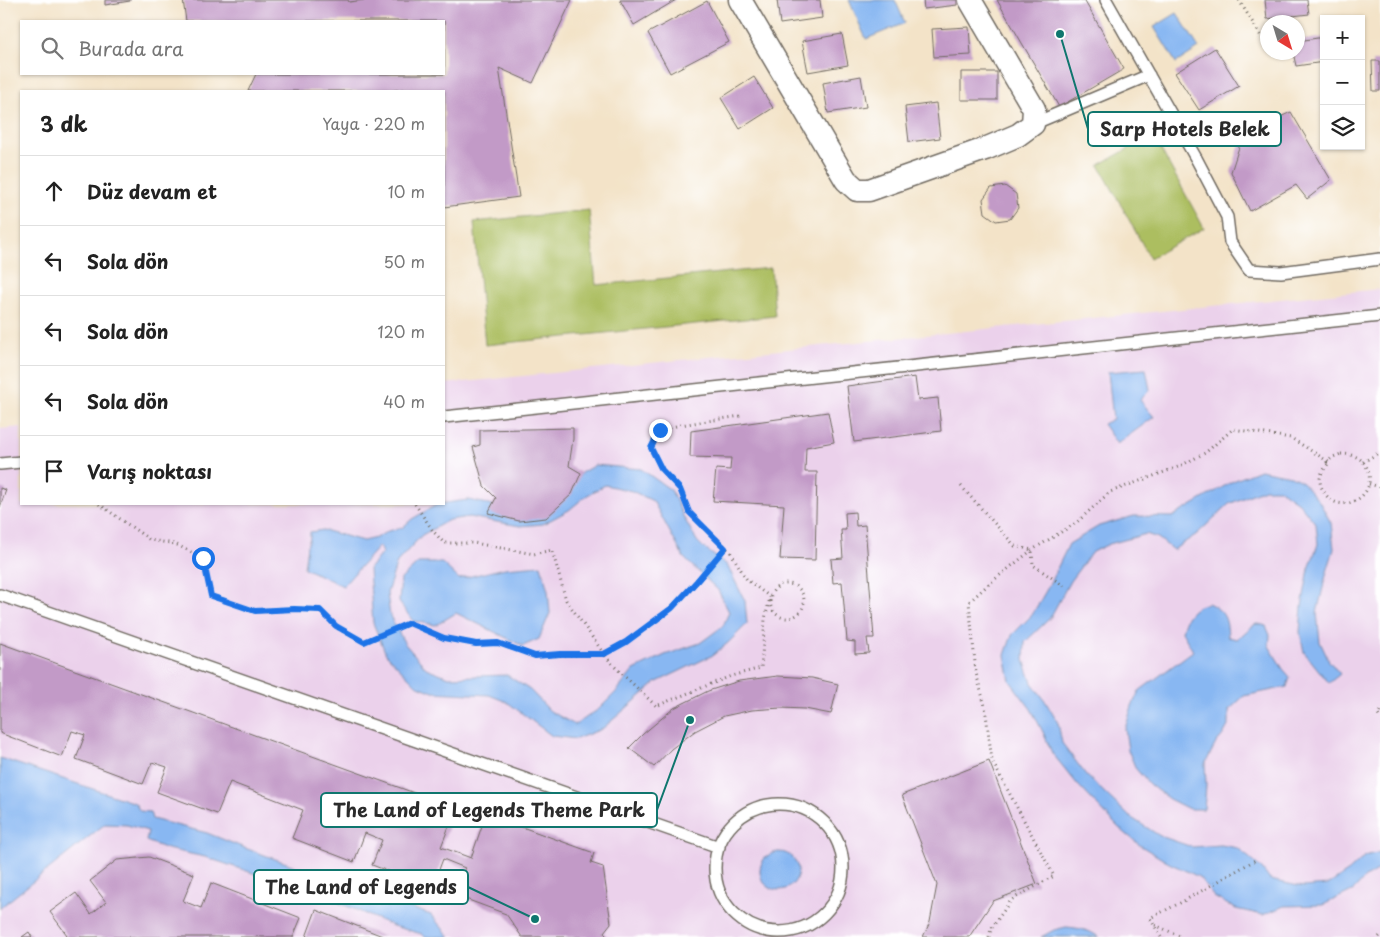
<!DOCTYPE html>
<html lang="tr">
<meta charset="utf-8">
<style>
body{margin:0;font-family:"Playpen Sans",sans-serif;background:#f6f6f6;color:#222}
.controls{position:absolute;right:15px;top:15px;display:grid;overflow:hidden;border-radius:0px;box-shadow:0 1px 4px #0004}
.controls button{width:45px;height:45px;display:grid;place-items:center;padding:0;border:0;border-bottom:1px solid #e0e0e0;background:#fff;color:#222;font:25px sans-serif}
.compass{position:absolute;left:1260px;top:15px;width:45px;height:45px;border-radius:50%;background:#fff;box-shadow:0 1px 4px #0004;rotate:142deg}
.stop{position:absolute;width:15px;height:15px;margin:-11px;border:4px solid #1a73e8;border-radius:50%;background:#fff}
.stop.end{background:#1a73e8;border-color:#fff;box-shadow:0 1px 5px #0008}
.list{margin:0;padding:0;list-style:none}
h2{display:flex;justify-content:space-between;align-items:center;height:65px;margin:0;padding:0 20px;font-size:21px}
h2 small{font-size:16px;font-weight:400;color:#767676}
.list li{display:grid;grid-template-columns:32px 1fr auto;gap:15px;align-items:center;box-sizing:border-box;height:70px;padding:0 20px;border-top:1px solid #e0e0e0}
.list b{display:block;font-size:19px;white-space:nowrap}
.list em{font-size:16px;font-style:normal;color:#767676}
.icon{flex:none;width:28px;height:28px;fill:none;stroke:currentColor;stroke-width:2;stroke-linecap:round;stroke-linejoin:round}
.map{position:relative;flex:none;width:1380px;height:937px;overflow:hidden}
.search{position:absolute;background:#fff;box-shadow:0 1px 4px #0004;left:20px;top:20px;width:425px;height:55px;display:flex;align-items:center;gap:12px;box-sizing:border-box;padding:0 18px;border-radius:0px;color:#767676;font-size:19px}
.panel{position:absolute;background:#fff;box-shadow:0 1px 4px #0004;left:20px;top:90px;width:425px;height:415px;border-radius:0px}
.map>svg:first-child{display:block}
</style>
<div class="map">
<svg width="1380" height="937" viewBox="0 0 1380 937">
<rect width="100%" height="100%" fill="#fff"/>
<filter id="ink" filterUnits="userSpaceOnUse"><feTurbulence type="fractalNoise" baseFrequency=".02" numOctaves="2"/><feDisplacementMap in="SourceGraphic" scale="10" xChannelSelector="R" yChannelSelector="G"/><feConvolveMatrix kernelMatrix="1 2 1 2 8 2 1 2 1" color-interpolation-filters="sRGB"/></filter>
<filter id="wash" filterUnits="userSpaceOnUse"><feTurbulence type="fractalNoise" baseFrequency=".0096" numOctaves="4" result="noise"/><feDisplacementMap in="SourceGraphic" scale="20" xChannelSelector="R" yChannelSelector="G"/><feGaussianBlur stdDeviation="1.12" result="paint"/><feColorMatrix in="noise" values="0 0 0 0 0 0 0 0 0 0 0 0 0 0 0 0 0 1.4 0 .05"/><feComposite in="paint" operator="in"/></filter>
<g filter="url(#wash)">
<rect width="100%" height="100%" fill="#f3e3c8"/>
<path fill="#ebd1eb" d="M1380,289V937H0V429L21,427V504H444V384Z"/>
<path fill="#acbe61" stroke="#6c7446" d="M1153,135L1204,228L1150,258L1099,165Z
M589,210L596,285L771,268L775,316L485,345L474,222Z"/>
<path fill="#88b7f2" stroke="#5a718e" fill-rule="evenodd" d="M849,0H895L905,23L866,39Z
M1177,13L1199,48L1176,63L1154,27Z
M1146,369L1150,390L1140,400L1154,417L1117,444L1103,424L1113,419L1108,372Z
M595,465L641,469L671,490L684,518L697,541L705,549L727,565L745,601L747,624L729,642L713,655L657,682L602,729L576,739L552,736L507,702L489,695L433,692L416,685L386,654L373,623L369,569L382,553L379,546L343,586L304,568L307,546L310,538V532L323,530L363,541L376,538L388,531L402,528L412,519L438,504L468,500L493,505L568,491L581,473ZM605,485L632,491L653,501L684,558L718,590L729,612L723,626L700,643L665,655L634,670L616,692L599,709L575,725L550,711L530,690L507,675L449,677L426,668L405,644L390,616L387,593L397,562L422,535L449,520L469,517L520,526L543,524L569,510L586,496Z
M1260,470L1291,476L1301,481L1319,501L1331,523L1334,549L1326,575L1317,613L1320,642L1329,661L1340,674L1329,683L1304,652L1300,632L1302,606L1309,569L1318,544L1316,524L1299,503L1280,489H1264L1229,504L1197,534L1173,550L1158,538L1146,534L1109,544L1092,552L1070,581L1050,618L1025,642L1024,660L1032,683L1044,699L1058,723L1062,743L1086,775L1130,817L1160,836L1192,847L1221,845L1238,848L1262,869L1270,880L1303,887L1328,885L1349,871L1365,856L1380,852V869L1365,878L1354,890L1323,905L1284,906L1263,915L1236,909L1214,897L1199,877L1169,863L1141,846L1119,828L1078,785L1052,753L1043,732L1031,709L1010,681L1005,655L1012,635L1032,615L1047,589L1069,544L1099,526L1134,516L1172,517L1233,481Z
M418,563H442L459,579L505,568L541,565L548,591L550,613L539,639L523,646L456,613L436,625L413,621L399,602L401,579Z
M1208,603C1225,611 1227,619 1228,637L1237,639C1242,636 1253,624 1257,624C1260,624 1263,625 1266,626L1270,635L1269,646L1283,669L1290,677L1287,687L1244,696L1229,710V724L1223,735L1216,743L1205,764L1206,785L1204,809H1189L1169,799L1150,785L1136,769L1128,750L1125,729L1132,706L1139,691L1193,651L1182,632C1185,616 1192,607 1208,603Z
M0,758L135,803L140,811L150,812L152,819L207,833L242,847L431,915L450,937H425L422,934L393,926L347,906L271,879L205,857L167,849L146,841L148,831L127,825L105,824L0,908Z
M760 871a19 19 0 1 1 38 0a19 19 0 1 1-38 0Z
M1066,927C1079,928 1089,930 1099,937H1041L1054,930Z"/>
<g id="blocks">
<path fill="#c29ac7" d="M105,0H130V1L105,5Z
M183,0H348L349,2L365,0H572L533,83L499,68L519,197L444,207V91H404V89L389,91H248L256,74H444V21H186Z
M620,0H676L634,25Z
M777,0H820L822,18L780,24Z
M923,0H957V5L924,9Z
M997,0H1084L1124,69L1059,107Z
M1265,0H1307L1309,14L1267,19Z
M707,1L729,42L670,73L648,33Z
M969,27L971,55L934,57L932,29Z
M842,34L848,65L808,72L802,41Z
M1324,37V62L1296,66L1293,52H1298V41Z
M1215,48L1239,86L1199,110L1175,73Z
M1372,61H1380V91H1373Z
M961,72H997V100H961Z
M861,76L866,107L828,113L823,83Z
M754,77L773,108L740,129L721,98Z
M936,103L940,138L909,142L905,107Z
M1291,112L1331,180L1307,199L1296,185L1250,211L1231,172L1241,141L1263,125Z
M1005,186L1016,194L1018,208L1010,219L996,221L985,213L983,199L991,188Z
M915,377L918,400L938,398L941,431L854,442L847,386Z
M828,412L834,442L806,447L805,472H817L815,560L780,559L784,505L713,501L716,469L730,470L731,458L690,457L691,431Z
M573,428V439L569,466L581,473L572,494L546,518L519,521L488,513L496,498L484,486L473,447L480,445V430Z
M0,488L6,490L0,507Z
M855,512L856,526L865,525L874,638H867L869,653L855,654V642L847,641L842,582L833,583L831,559L843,558L841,530H846L845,513Z
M0,643L456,808L441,847L471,858L486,814L594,853L591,863L603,867L611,923L604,932L607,937H522L506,914L455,895L465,868L443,859L432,888L372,865L382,840L365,833L354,862L292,838L303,810L230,782L217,814L157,792L167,767L152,762L143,784L76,759L85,735L72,731L62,757L0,733Z
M778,676L812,678L838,684L831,714L805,709L781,708L752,710L724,716L695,731L671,749L654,767L629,748L643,734L674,708L708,691L739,681Z
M989,761L1037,884L993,901L969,937H923L930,922L937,885L902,795Z
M149,857L194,874L183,901L201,908L211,883L301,918L293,937H65L67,935L50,912L76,893L91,914L106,902L90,881L117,860Z
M316,910L385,937H306Z
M29,932L32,937H22Z"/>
</g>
</g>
<g filter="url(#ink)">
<use href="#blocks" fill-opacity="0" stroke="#716b62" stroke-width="1"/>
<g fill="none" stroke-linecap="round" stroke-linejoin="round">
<defs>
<path id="lane" d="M1106,0L1197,160L1227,217L1230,242L1249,270L1281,272L1380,259
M1033,124L1149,75
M444,417L1380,316
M0,464L21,462
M0,595L719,847
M715 868a64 64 0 1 1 128 0a64 64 0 1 1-128 0Z"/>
<path id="street" d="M740,0L846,180L857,190H869L985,149L1018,135L1033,124L1034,109L970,0"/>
</defs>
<use href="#lane" stroke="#716b62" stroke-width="14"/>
<use href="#street" stroke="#716b62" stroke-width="25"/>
<path stroke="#716b62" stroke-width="3" stroke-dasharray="1 4" stroke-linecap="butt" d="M1239,0L1262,38
M1341,454C1352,454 1362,457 1367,468C1380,497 1337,519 1323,490C1320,485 1319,480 1321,475C1323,470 1327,466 1329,462H1327L1333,457Z
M1363,462L1380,452
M1369,484L1380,487
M961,486L1015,546L1032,550L1033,565L1064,586
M99,504L150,540L175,544L203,558L211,596L255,611L294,609L319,610L336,627L364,642L409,623L444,638L476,644L498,643L535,656L560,655L604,654
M415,504L433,531L444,543H474L534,554L552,550L566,600L604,654
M725,547C709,568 691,591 671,608C651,626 628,641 604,654L613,665L656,706L731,676L761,668L765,619L770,597L747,580L731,553L725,547L689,512L680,489L662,470L651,448L660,430L680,425L741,416
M770 601a17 17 0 1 1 34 0a17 17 0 1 1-34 0Z
M1380,711L1378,715L1380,718
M1155,925L1182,937
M989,937L991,929L1011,900L1054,876L992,761L985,706L976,673L969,602L990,583L1032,550L1076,523L1110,492L1178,467L1205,453L1233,429L1291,438L1329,462
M1161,937L1150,918L1182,902L1257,859
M1379,937L1380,936"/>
<use href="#lane" stroke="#fff" stroke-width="11"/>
<use href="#street" stroke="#fff" stroke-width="22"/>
</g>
</g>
<g fill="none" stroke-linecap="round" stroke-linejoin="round" filter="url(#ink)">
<path stroke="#1a73e8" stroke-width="6" d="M203,558L211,596L255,611L294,609L320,610L336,626L364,642L409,623L444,638L476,644L498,643L535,656L560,654H604L626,642L672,608L697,581L725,548L689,512L680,489L662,470L651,448L660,430"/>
</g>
<path fill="none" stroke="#0f766e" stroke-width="2" d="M1060 34L1088 129M690 720L657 810M535 919L468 887"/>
<g fill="#0f766e" stroke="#fff" stroke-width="2">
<circle cx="1060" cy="34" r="5"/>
<circle cx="690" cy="720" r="5"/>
<circle cx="535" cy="919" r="5"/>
</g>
<g fill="#fff" stroke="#0f766e" stroke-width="2">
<rect x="1088" y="112" width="193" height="34" rx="5"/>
<rect x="321" y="793" width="336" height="34" rx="5"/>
<rect x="254" y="870" width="214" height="34" rx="5"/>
</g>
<g font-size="19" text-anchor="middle" font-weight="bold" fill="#2b2b2b">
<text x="1185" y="136">Sarp Hotels Belek</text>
<text x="489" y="817">The Land of Legends Theme Park</text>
<text x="361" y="894">The Land of Legends</text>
</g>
</svg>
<div class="controls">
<button>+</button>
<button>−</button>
<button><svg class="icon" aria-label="layers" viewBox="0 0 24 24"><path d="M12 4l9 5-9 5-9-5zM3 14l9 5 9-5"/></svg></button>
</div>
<svg class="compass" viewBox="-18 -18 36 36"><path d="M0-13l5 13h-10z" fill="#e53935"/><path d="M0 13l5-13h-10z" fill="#767676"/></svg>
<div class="stop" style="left:203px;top:558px"></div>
<div class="stop end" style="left:660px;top:430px"></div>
<div class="search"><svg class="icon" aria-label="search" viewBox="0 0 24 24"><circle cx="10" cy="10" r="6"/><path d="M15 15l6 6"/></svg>Burada ara</div>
<section class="panel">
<h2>3 dk<small>Yaya · 220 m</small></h2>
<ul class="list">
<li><svg class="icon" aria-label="ahead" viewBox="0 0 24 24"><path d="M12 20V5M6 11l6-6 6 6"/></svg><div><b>Düz devam et</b></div><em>10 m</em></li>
<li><svg class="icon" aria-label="left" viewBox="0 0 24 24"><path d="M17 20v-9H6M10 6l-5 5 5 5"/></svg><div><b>Sola dön</b></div><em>50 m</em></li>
<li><svg class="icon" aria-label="left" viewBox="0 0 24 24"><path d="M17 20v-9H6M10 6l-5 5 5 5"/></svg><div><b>Sola dön</b></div><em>120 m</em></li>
<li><svg class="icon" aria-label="left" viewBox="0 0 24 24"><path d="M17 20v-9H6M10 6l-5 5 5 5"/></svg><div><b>Sola dön</b></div><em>40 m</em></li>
<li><svg class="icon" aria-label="arrive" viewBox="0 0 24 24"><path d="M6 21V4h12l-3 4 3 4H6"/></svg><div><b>Varış noktası</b></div></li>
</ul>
</section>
</div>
